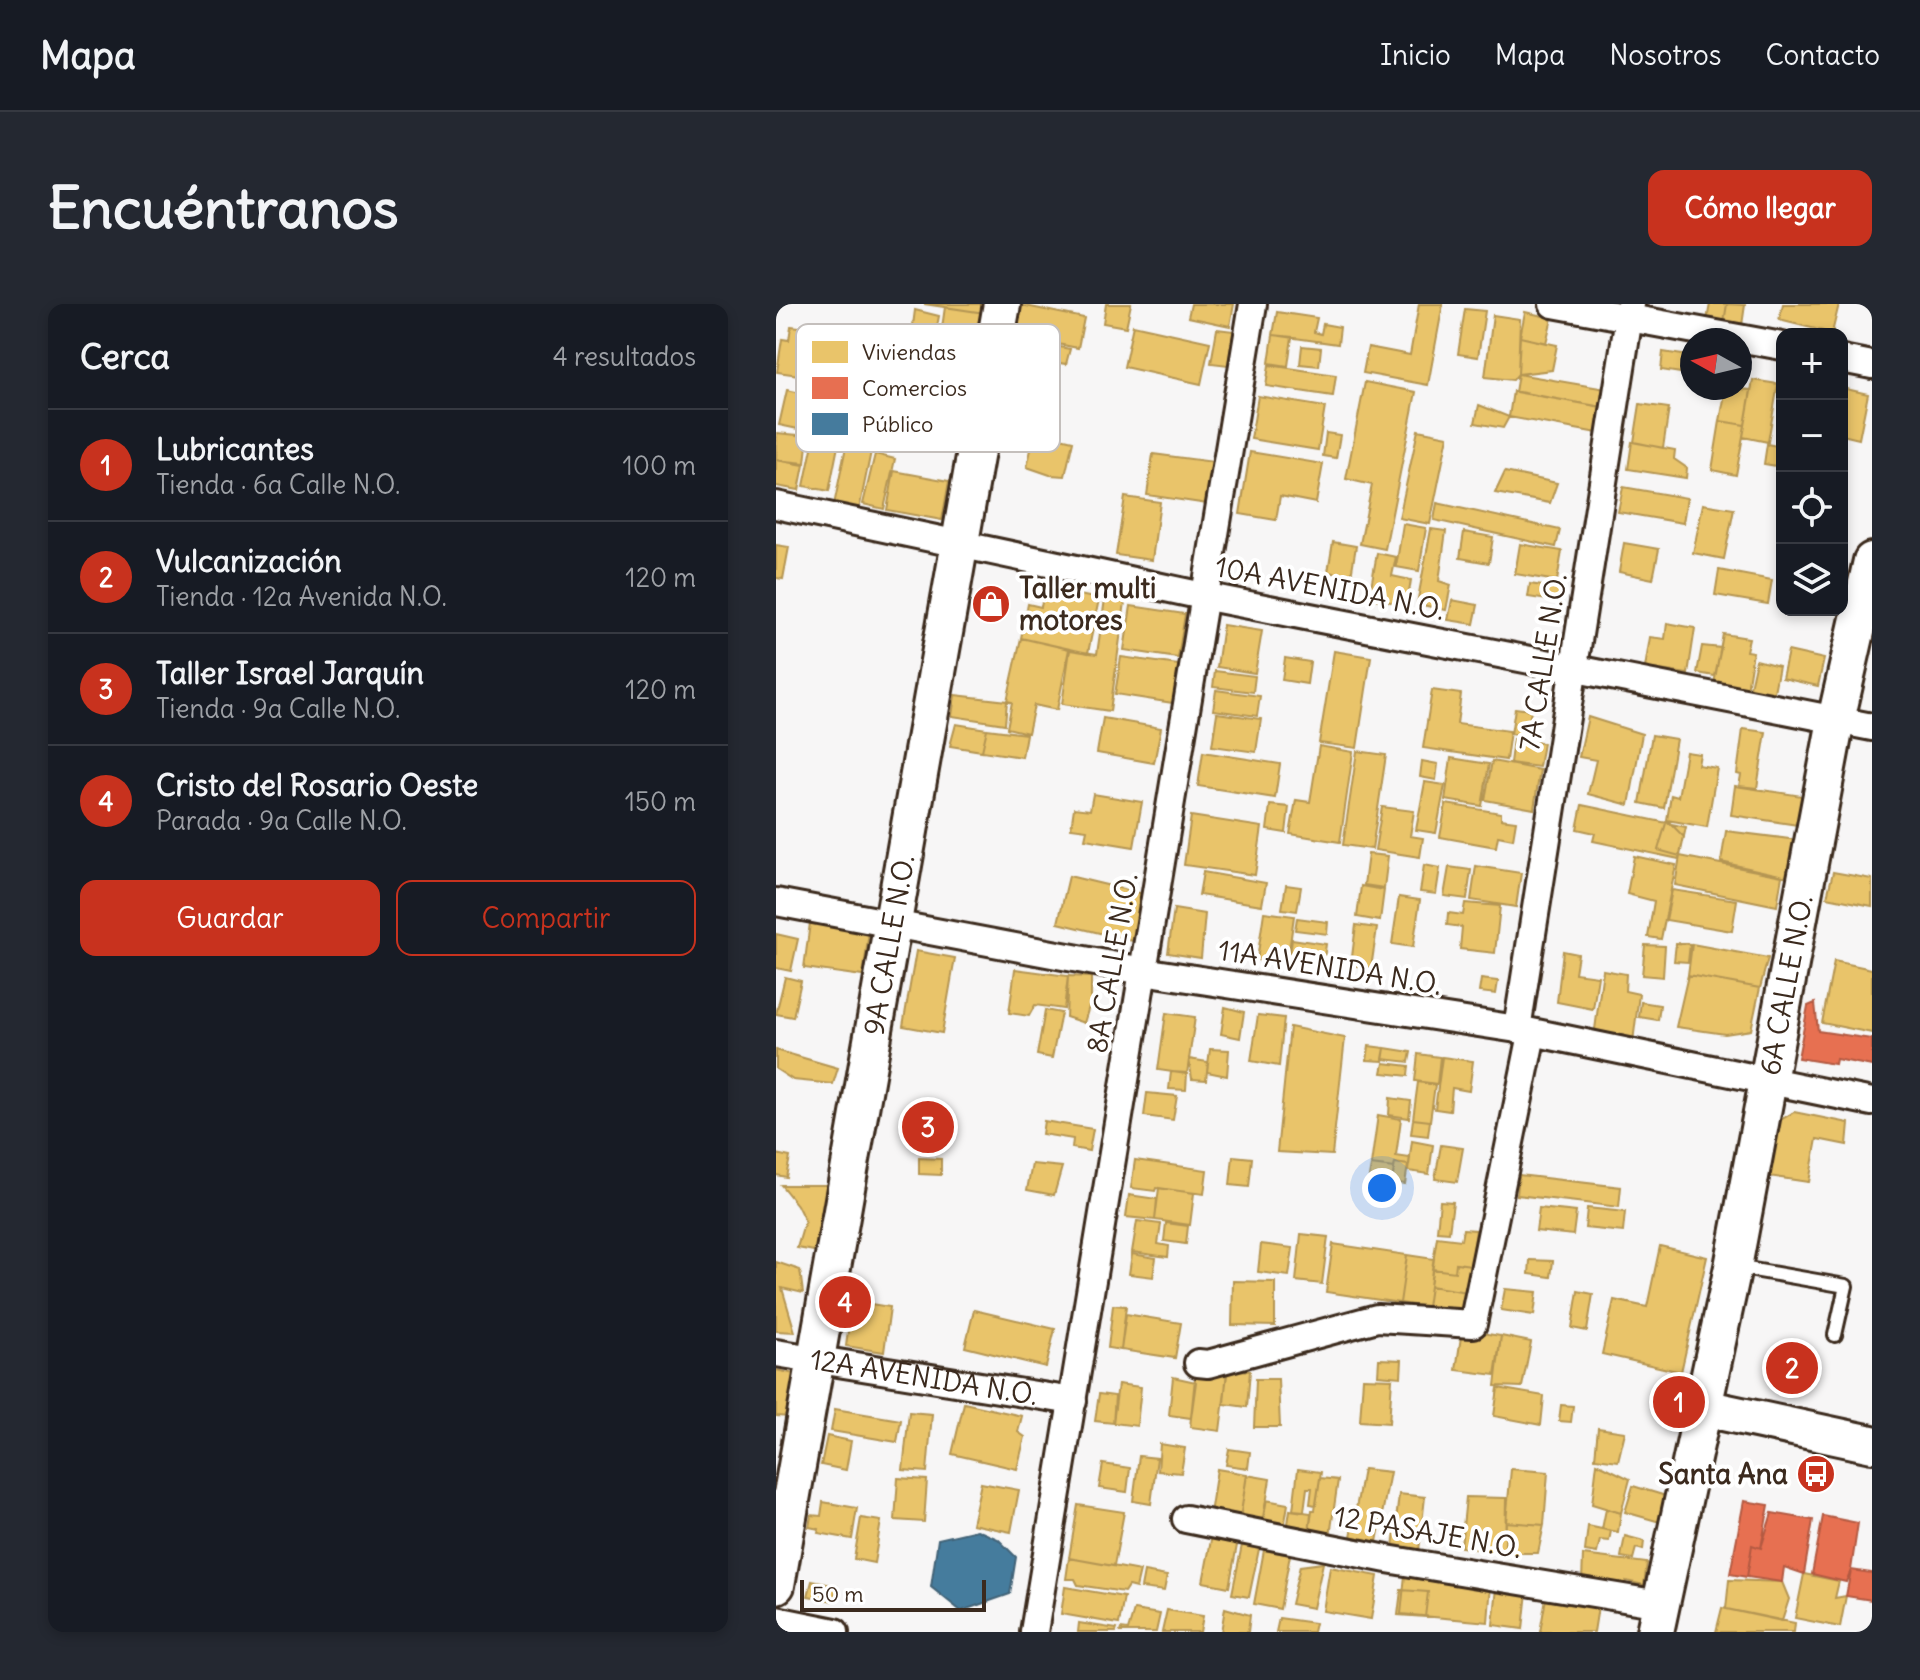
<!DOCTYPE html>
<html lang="es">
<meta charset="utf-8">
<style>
body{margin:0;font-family:Delius,sans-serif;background:#242831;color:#f1f3f6}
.controls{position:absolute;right:24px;top:24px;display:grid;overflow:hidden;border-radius:16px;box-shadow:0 4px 12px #0003}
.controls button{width:72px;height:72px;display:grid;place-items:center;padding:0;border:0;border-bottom:2px solid #363941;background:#171b24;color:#f1f3f6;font:40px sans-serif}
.compass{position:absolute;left:904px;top:24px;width:72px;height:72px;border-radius:50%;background:#171b24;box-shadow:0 4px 12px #0003;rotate:278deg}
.scale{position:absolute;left:24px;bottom:20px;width:186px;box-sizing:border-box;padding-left:8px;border:4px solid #3b2a1e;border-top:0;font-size:22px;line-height:28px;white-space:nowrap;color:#3b2a1e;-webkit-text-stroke:6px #fff;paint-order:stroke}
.you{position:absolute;left:606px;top:884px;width:28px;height:28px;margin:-20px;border:6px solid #fff;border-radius:50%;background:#1a73e8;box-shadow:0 0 0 12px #1a73e833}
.badge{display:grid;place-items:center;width:52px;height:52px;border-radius:50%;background:#c8321e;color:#fff;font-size:26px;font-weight:700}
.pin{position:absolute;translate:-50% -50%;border:4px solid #fff;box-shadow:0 2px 8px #0006}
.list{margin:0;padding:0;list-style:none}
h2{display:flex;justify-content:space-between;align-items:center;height:104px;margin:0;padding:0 32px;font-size:34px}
h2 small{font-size:26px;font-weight:400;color:#9ea1a6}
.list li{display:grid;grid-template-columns:52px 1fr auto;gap:24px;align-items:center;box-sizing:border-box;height:112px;padding:0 32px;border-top:2px solid #363941}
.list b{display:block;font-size:30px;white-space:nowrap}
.list p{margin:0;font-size:26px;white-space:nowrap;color:#9ea1a6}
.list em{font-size:26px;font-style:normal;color:#9ea1a6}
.actions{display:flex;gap:16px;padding:24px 32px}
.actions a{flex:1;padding:18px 0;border:2px solid #c8321e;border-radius:16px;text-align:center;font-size:28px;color:#c8321e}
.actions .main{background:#c8321e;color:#fff}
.icon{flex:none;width:44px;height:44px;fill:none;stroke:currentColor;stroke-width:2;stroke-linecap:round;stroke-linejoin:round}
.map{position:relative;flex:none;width:1096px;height:1328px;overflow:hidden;border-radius:16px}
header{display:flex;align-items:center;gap:48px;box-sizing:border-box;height:112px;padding:0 40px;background:#171b24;border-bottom:2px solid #363941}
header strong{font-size:38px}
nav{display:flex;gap:44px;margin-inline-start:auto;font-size:28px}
.intro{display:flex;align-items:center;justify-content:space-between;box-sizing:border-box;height:192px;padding:0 48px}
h1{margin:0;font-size:56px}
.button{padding:20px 36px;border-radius:16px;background:#c8321e;color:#fff;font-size:28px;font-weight:700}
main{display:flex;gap:48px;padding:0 48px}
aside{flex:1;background:#171b24;border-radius:16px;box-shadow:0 4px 12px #0003}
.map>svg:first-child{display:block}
</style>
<header>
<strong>Mapa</strong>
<nav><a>Inicio</a><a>Mapa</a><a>Nosotros</a><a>Contacto</a></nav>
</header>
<div class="intro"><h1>Encuéntranos</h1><a class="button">Cómo llegar</a></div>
<main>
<aside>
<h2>Cerca<small>4 resultados</small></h2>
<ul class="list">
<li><span class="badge">1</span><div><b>Lubricantes</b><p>Tienda · 6a Calle N.O.</p></div><em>100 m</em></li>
<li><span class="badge">2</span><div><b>Vulcanización</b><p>Tienda · 12a Avenida N.O.</p></div><em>120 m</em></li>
<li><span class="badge">3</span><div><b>Taller Israel Jarquín</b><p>Tienda · 9a Calle N.O.</p></div><em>120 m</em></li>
<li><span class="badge">4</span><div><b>Cristo del Rosario Oeste</b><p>Parada · 9a Calle N.O.</p></div><em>150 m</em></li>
</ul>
<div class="actions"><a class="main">Guardar</a><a>Compartir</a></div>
</aside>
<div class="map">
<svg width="1096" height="1328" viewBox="0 0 1096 1328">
<rect width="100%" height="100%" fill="#f7f6f6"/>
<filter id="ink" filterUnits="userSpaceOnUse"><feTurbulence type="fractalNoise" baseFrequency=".0125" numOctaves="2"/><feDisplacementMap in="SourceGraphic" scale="16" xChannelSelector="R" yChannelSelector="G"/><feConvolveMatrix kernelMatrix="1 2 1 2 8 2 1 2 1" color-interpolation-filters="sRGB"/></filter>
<g filter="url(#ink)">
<path fill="#e9c46a" stroke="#b59653" stroke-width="2" d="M148,0H210L209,9Z
M330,0H355L350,23L327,19Z
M415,0H458L454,22L412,13Z
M643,0H667L652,81L587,69L592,43L634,51Z
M934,0H951L948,18L931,16Z
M951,0L969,1L965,28L947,25Z
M1007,0H1063L1056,29L1003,16Z
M245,1L308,14L302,44L241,32Z
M169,3L209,9L206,30L166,24Z
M689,5L709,7L702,53L682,50Z
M139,6L163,12L159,33L136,29Z
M501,8L541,14L538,28L545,30L547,20L564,23L562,40L497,31Z
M749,8L776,14L770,39L744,33Z
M717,11L744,15L742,70L737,76L709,73Z
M357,21L434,38L425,80L348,63Z
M15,22L81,30L80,43L87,44L86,53L40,48L37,73L1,68L6,35L13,36Z
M441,25L458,27L452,61L435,59Z
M497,31L516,33L512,62L493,59Z
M744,33L781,41L776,66L742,70Z
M238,34L294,45L290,60L235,51Z
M526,42L545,44L543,62L524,60Z
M887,48L907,51L905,69L885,66Z
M493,61L560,71L557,92L490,82Z
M742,70L830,85L827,103L739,88Z
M977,76L1002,80L992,138L967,133Z
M589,78L640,88L609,245L584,240L596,181L570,175Z
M950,84L975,86L969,121L944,117Z
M1066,84L1092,90L1083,135L1066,131Z
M11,86L43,93L36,128L3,121Z
M737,87L831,104L827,130L733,113Z
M81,89L126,99L120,126L100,123L83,206L58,201Z
M47,92L71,97L53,187L28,182Z
M482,92L549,103L542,146L475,135Z
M864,100L893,104L887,144L858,138Z
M703,101L733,113L727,124L699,119Z
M944,117L969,121L960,171L936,166Z
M642,126L672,132L654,220L623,214Z
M259,128L297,137L289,172L274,171L251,163Z
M1,129L32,132L29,159L0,156Z
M550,129L564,131L560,154L547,152Z
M856,138L899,146L898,155L911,164L910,174L852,165Z
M991,140L1006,143V163L988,160Z
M474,148L547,160L540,199L504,192L500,216L464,210Z
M99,150L119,155L108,205L87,200Z
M377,150L438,158L432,200L371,191Z
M0,156L28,161L23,186L0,182Z
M118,167L173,177L166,216L111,206Z
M729,168L781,179L774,199L719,189Z
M847,183L911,194L907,219L842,208Z
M349,193L384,198L376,256L340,251Z
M661,199L784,226L780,243L658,216Z
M927,200L958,205L948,255L917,249Z
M627,220L650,224L643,267L620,263Z
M655,225L670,227L663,277L675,281L670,306L641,300Z
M688,228L717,233L713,259L684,254Z
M557,238L580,242L575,272L552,268Z
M848,239L883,245L877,275L843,268Z
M744,240L786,247L781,277L739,270Z
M0,241L13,243L7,275L0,274Z
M601,249L620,253L616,272L635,276L631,301L593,294Z
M943,266L996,276L992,300L939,291Z
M754,280L786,285L785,298L752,293Z
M269,284L323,295L312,349L245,334L252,300L265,303Z
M329,295L349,298L334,407L286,400L294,346L321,350Z
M676,296L702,301L698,320L672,316Z
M355,302L409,310L402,354L348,346Z
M891,319L919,324L912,370L869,364L874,333L889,335Z
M447,321L486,327L479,369L441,363Z
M947,330L973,334L970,347L977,348L970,392L937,386Z
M245,334L293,345L281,406L258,401L252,429L231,424L236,398L231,397Z
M926,342L945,344L939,372L921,369Z
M558,347L595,353L581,444L543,439Z
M1012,347L1048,355L1042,382L1006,374Z
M345,353L403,361L397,399L339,390Z
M509,354L534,358L531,380L506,376Z
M980,356L1003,362L997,393L973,388Z
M439,367L479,372L477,388L437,383Z
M440,386L484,392L481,412L437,406Z
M656,386L685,390L681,420L734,427L730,456L647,444Z
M179,391L231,397L229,420L176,412Z
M739,404L755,406L751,433L735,430Z
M441,409L485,415L480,448L436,442Z
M812,413L866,430L853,501L812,490L820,456L803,453Z
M327,414L385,424L378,459L321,449Z
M180,420L211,425L206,447L174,442Z
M211,425L250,430L246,453L206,447Z
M967,425L990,428L981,484L963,482L965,471L961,470Z
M876,431L900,435L888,504L864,499Z
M737,435L767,439L763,463L734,459Z
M543,442L577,448L564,538L514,530L520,496L534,498Z
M581,447L610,451L596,545L567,541Z
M427,448L504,460L499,494L422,482Z
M910,448L924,450L922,461L941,464L931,523L891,516L895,491L902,493Z
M675,454L713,460L706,502L669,496Z
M646,457L662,460L660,476L644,473Z
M716,457L764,466L758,505L709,496Z
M649,478L669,481L660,529L640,526Z
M959,482L1033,493L1029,522L955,511Z
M317,490L366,498L358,543L309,535L311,526L295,524L298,504L314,506Z
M670,500L725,509V515L740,517L737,535L722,532L720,543L664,533Z
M494,501L513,503L510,529L491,526Z
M806,501L910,523L903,555L817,537L819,529L801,525Z
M606,503L638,507L634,532L647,534L644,553L599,546Z
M415,512L486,523L479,571L408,561Z
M891,516L908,533L904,552L882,546Z
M950,527L1022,536L1017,574L945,558Z
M592,550L612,552L608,584L588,581Z
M858,552L900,561L885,635L872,633L878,597L851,590Z
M904,552L1006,572L1001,602L899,581Z
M648,561L664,564L660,590L644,588Z
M700,562L745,569L740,603L695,596Z
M673,563L695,566L691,595L668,592Z
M427,568L490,579L486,601L423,591Z
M1057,568L1096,575V602L1051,593Z
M293,572L368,590L357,637L282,619Z
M510,581L525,583L521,607L506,605Z
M585,582L608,586L604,617L581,613Z
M896,586L961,596L956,627L890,616Z
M623,593L644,596L637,643L616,640Z
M689,599L724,602L719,649L684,645L686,623L671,621L672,609L687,611Z
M398,605L429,610L425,654L392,649Z
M488,608L518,612L511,661L481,656Z
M521,614L552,618L551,630L519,626Z
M34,619L93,627L87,672L28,664Z
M580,621L601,624L595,664L575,661Z
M0,630L22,635L15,667L0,664Z
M516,635L550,640L547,662L513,658Z
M900,639L914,640L912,658L898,657Z
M916,640L992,654L984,684L912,671Z
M869,641L889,642L887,673L866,671Z
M140,647L179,654L166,729L127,722Z
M787,647L802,650L799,669L822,672L817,705L781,698Z
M1058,657L1096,665V729L1046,719Z
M239,665L292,672L288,705L259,701L253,712L233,709Z
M827,666L850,670L849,687L863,690L857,738L818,733Z
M912,671L984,684L975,726L949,730L900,723Z
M292,672L315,673V696L308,719L290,713Z
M9,673L25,677L17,713L0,710Z
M705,675L722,677L720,690L703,688Z
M865,698L884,701L882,716L863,713Z
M449,703L468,708L464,734L445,730Z
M269,706L285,709L276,754L261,751Z
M390,709L419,713L411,770L382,766Z
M482,711L508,714L503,762L475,757Z
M514,723L569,734L556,851L501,848Z
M593,742L609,744L607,757L591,756Z
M609,744L635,748L633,758L607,755Z
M434,745L453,746L451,772L431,768Z
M0,746L62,764L57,780L17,776L0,765Z
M642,750L664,753L661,780L639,777Z
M666,753L697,757L693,787L676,784L674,807L659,805Z
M413,755L432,758L430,776L416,775Z
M608,759L633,762L632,772L606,769Z
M395,768L411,769L410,786L393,785Z
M642,778L659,781L654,817L637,815Z
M371,789L401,792L397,816L368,812Z
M614,794L635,797L633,814L613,811Z
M1018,808L1073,819L1071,841L1041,835L1033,878L992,872L1003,817Z
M602,811L625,815L620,852L634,854L633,861L619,859L618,864L595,861Z
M637,815L654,817L652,832L635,830Z
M268,817L317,825L313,847L296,844L297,835L266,830Z
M636,837L657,841L653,870L632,867Z
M665,841L687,844L681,878L659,875Z
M0,850L14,853L10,873L0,871Z
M457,852L476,854L473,883L454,881Z
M143,854L165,855V871L143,870Z
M359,856L431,866L428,890L380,884L379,887L355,884Z
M619,859L632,861L629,880L616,878Z
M256,860L286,863L278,891L251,886Z
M595,861L618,864L616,877L593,873Z
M743,871L845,883L843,903L741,891Z
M5,881H50L52,917L44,948L21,944L29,917L21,901Z
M383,884L418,889L414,921L379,916Z
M353,891L381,895L379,916L350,913Z
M664,897L677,898L673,928L661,927Z
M763,904L800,908L797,931L760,927Z
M811,904L849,908L847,928L809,924Z
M361,917L385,920L382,940L393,942L392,953L356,948Z
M390,919L412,922L410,940L388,937Z
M687,925L700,926L695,961L680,959L679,968L656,965L661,933L685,936Z
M525,930L552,933L546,980L520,977Z
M485,940L517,944L513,972L482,968Z
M557,940L631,951L624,999L550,988Z
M884,942L931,953L905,1068L826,1050L838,996L871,1003Z
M356,950L380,954L377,973L353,970Z
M631,951L658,955L651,1003L624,999Z
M754,956L777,957L775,973L753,970Z
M0,958L24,966L27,989L6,984L19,1028L0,1027Z
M680,959L695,961L691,988L654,982L656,965L679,968Z
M457,977L499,978V1022L456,1021Z
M654,982L691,988L688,1008L651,1003Z
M729,985L761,988L758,1011L725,1006Z
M802,987L817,990L811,1027L796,1024Z
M76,997L114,1003L108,1048L70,1042Z
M337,1001L350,1002L345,1046L332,1044Z
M198,1006L279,1025L270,1063L189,1043Z
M350,1010L405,1019L399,1054L345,1046Z
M686,1026L725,1032L719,1071L680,1066Z
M725,1032L755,1038L746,1083L719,1082Z
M603,1055L626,1056L625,1073L602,1071Z
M420,1065L451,1071L444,1127L414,1123Z
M451,1065L474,1067L471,1103L448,1100Z
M0,1066L23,1071L15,1113L0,1112Z
M397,1073L420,1078L415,1114L393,1111Z
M587,1074L616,1075L613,1119L584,1117Z
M480,1075H502L504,1123H478Z
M342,1080L365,1083L361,1122L337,1119Z
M722,1084L768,1092L765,1121L718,1112Z
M323,1090L339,1092L337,1119L319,1117Z
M188,1099L246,1112L242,1128L249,1133L241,1165L176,1150Z
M785,1101L797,1102L795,1118L783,1117Z
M59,1105L125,1116L121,1138L55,1127Z
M133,1108L156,1110L151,1168L127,1166Z
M822,1124L849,1128L842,1157L819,1154Z
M51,1132L75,1137L70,1166L45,1161Z
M384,1140L409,1144L405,1169L382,1167Z
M453,1145L474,1148L472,1164L450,1161Z
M363,1152L381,1154L375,1200L357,1197Z
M821,1159L854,1175L845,1209L816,1200Z
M327,1160L354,1164L351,1188L323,1184Z
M441,1165L471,1170L463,1221L433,1216Z
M522,1165L545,1168L540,1201L534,1200L536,1184H531L528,1207L517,1206Z
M587,1165L614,1168L601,1238L575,1233Z
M735,1165L772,1168L768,1221L730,1218Z
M471,1171L494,1175L486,1225L463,1221Z
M122,1174L151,1176L148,1218L119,1216Z
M544,1174L562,1176L554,1232L533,1229L536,1206H539Z
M205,1179L243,1186L235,1228L196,1220Z
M857,1182L890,1192L884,1218L849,1208Z
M623,1190L649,1193L643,1247L617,1244Z
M690,1193L730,1194L729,1249L685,1243Z
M490,1196L512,1200L508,1224L485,1225Z
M47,1198L81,1204L76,1235L42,1229L43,1225L33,1223L35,1211L45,1212Z
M302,1201L348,1208L338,1262L293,1254Z
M830,1205L845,1209L842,1228L826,1225Z
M514,1206L535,1209L533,1229L510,1234Z
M85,1214L105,1217L98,1259L78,1255Z
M730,1218L768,1221L762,1249H729Z
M812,1222L835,1227L833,1237L824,1236L821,1249L809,1247Z
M436,1231L462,1236L453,1283L427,1278Z
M849,1232L868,1237L867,1246L860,1244L857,1255L845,1253Z
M466,1241L483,1245L473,1293L456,1290Z
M488,1246L514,1251L504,1305L478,1300Z
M807,1251L871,1259L868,1281L850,1277L849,1283L806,1277Z
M293,1254L364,1267L360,1284L352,1282L348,1288L302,1281L299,1275H290Z
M547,1259L537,1304L515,1300L524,1262Z
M554,1263L602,1272L595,1315L547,1307Z
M368,1268L391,1272L388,1287L365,1284Z
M1028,1270L1063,1277L1059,1294L1070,1292L1064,1323L1019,1314Z
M629,1271L715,1280L712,1318L625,1310Z
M953,1276L1006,1278L1013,1295L1006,1317L950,1305Z
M36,1277L61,1282L58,1297L32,1292Z
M289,1283L348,1293L343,1320L285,1310Z
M721,1284L751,1288L747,1325L717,1321Z
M625,1286L652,1288L649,1313L622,1311Z
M770,1294L822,1303L818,1328H764Z
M449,1304L474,1311L472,1328H445Z
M946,1304L1019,1319L1018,1328H940Z
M358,1306L384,1310L380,1328H344L345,1325L352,1326Z
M391,1306L427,1312L424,1328H386Z
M503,1314L539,1319L537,1328H500Z
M303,1319L341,1325L340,1328H302Z"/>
<path fill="#e76f51" stroke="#b35a42" stroke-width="2" d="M1039,699L1042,727L1096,735V762L1060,755L1059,760L1022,754L1032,702Z
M968,1197L993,1201L985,1244L976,1241L971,1273L954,1270Z
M996,1209L1037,1216L1028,1270L1008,1263L1006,1278L971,1273L976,1241L985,1244Z
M1047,1212L1082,1219L1075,1266L1070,1278L1036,1270Z
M1075,1266L1096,1269V1296L1070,1292Z"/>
<path fill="#457b9d" stroke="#426377" stroke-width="2" d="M201,1226L222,1235L240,1253L234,1290L185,1307L155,1283L162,1235Z"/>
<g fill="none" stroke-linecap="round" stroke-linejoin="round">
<defs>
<path id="lane" d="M960,963L1070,982L1059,1031"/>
<g id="street">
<path d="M777,0L1006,42"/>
<path d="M1066,55L1096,61"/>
<path d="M0,201L432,293L1096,423"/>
<path d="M0,598L367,667L741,725L1096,798"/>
<path d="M741,725L855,0"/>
<path id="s1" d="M0,1049L297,1097"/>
<path d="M422,1059L432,1060L601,1014L697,1020L756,730"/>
<path d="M410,1215L611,1255L884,1300"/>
<path d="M0,1316L59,1328"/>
<path d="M258,1328C332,885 408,443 477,0"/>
</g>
<g id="secondary">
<path d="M928,1104L1096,1140"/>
<path id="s2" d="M0,1281L226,0"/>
<path id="s3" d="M879,1328L957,963L1060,416L1096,257"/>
</g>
</defs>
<use href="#lane" stroke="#3b2a1e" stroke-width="18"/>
<use href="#street" stroke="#3b2a1e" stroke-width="32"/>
<use href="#secondary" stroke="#3b2a1e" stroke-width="42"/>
<use href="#lane" stroke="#fff" stroke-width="12"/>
<use href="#street" stroke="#fff" stroke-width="26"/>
<use href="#secondary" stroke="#fff" stroke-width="36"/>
</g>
</g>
<defs>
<symbol id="shop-disc" viewBox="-11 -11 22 22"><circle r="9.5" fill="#c8321e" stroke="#fff"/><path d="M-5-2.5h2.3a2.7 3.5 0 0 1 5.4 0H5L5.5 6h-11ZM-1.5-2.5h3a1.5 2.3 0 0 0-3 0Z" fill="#fff"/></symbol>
<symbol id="bus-disc" viewBox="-11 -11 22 22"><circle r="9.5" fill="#c8321e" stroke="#fff"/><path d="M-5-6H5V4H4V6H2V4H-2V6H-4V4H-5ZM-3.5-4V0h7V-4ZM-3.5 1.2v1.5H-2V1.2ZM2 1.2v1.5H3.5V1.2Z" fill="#fff"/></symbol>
</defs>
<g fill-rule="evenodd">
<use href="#shop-disc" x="193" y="278" width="44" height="44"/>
<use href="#bus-disc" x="1018" y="1148" width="44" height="44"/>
</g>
<g text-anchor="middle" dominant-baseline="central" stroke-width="8" stroke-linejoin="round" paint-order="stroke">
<g font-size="28" font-weight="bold" fill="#3b2a1e" stroke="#fff" text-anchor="start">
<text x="243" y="284">Taller multi<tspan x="243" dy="32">motores</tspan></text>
<text x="1012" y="1170" text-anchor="end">Santa Ana</text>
</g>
<g font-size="28" fill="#3b2a1e" stroke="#fff">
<text transform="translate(554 284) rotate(11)">10A AVENIDA N.O.</text>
<text transform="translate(767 358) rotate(-81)">7A CALLE N.O.</text>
<text stroke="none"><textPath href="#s2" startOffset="650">9A CALLE N.O.</textPath></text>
<text transform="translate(336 659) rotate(-80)">8A CALLE N.O.</text>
<text transform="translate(554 663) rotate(9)">11A AVENIDA N.O.</text>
<text stroke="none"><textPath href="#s3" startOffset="660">6A CALLE N.O.</textPath></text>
<text stroke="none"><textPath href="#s1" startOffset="150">12A AVENIDA N.O.</textPath></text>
<text transform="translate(652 1228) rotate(10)">12 PASAJE N.O.</text>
</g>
</g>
<rect x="20" y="20" width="264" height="128" rx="12" fill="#fff" stroke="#c4bfbc" stroke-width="2"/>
<rect x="36" y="37" width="36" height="22" fill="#e9c46a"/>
<rect x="36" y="73" width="36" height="22" fill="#e76f51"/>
<rect x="36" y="109" width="36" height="22" fill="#457b9d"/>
<g font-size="22" fill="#3b2a1e">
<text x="86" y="56">Viviendas</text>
<text x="86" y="92">Comercios</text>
<text x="86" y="128">Público</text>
</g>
</svg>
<div class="controls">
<button>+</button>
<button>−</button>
<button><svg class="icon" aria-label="locate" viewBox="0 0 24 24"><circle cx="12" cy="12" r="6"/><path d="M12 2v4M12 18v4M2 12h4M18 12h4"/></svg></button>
<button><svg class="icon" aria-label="layers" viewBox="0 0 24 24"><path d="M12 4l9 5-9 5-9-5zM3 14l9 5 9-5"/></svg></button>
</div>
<svg class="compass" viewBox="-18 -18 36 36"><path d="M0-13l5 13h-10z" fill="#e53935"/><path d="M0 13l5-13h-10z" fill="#9ea1a6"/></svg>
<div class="scale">50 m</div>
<div class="you"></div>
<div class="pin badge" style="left:903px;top:1098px">1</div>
<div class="pin badge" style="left:1016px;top:1064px">2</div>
<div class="pin badge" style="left:152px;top:823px">3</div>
<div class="pin badge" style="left:69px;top:998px">4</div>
</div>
</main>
